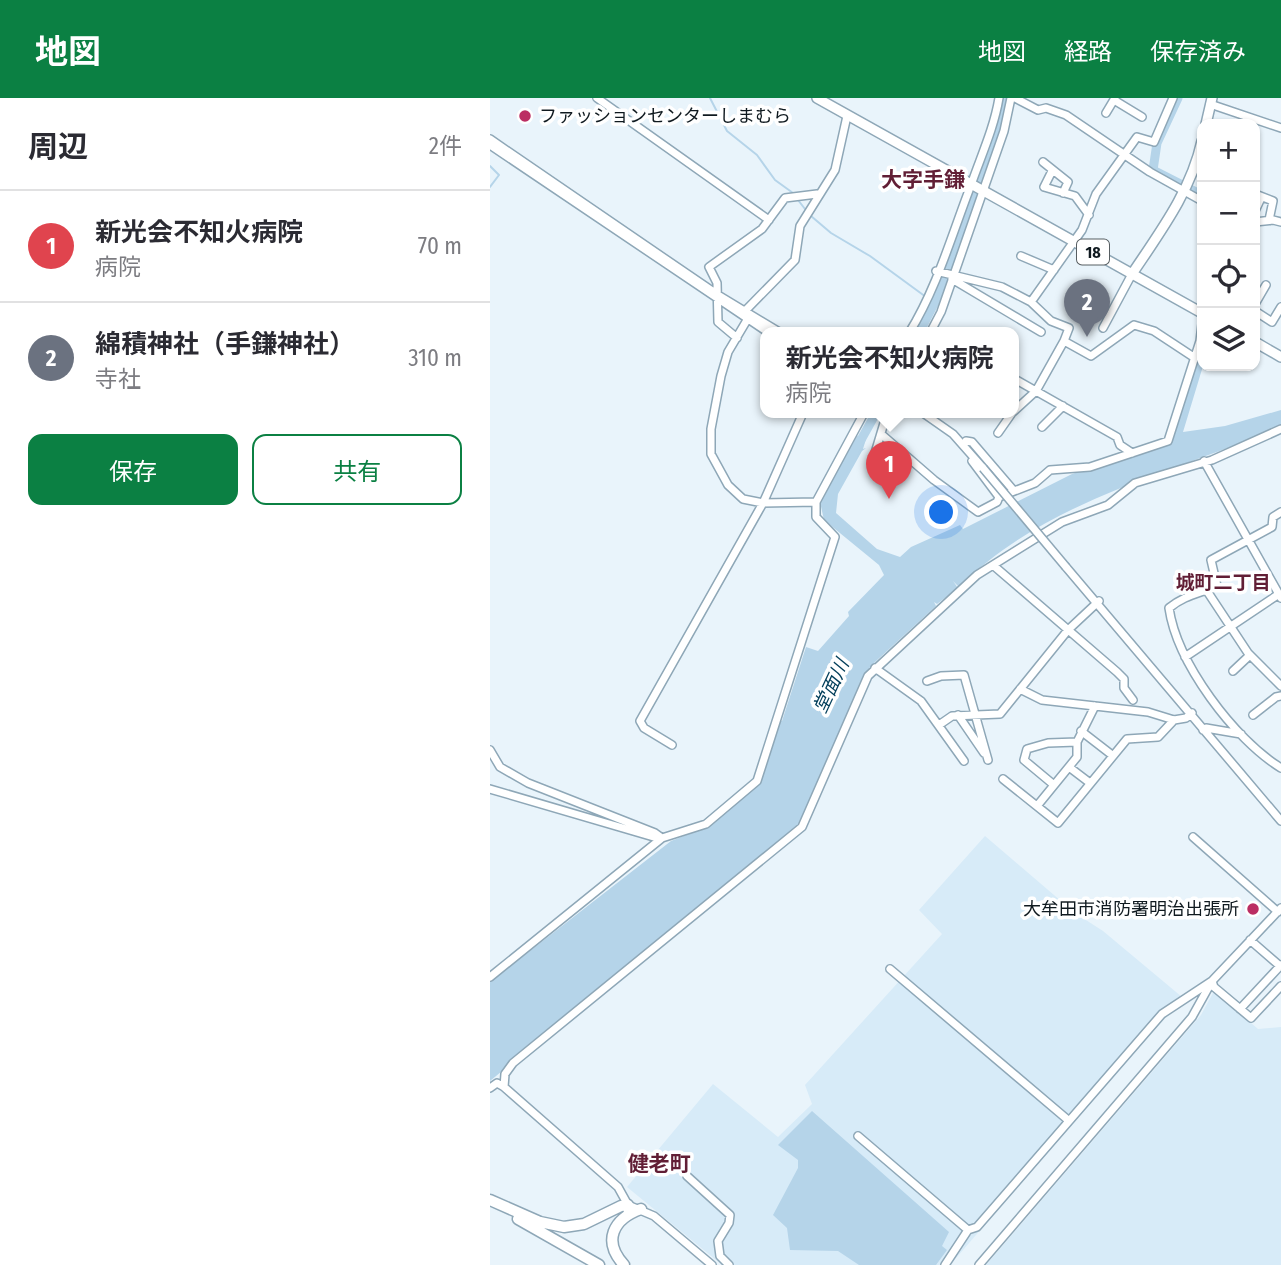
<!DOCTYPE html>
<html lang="ja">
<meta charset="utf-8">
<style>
body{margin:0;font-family:"Fira Sans Condensed","Noto Sans JP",sans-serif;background:#f7f7f7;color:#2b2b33}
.controls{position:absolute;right:21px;top:21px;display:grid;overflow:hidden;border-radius:14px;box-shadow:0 2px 5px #0004}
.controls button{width:63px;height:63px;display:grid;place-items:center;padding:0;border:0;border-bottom:2px solid #e1e1e2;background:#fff;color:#2b2b33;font:35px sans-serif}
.you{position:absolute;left:452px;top:415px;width:24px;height:24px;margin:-18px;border:5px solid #fff;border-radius:50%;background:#1a73e8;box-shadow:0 0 0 10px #1a73e833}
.badge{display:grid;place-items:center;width:46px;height:46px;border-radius:50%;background:#0b8043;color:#fff;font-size:23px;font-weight:700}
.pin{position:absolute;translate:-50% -58px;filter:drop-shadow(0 2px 4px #0008)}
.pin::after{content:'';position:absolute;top:37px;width:24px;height:21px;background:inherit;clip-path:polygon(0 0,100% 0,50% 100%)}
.popup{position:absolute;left:270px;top:229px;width:259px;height:91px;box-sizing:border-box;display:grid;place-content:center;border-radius:14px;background:#fff;filter:drop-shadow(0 2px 5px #0005);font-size:23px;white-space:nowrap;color:#7c7c81}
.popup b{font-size:26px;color:#2b2b33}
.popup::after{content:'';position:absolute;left:50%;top:100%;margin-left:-14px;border:14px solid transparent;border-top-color:#fff}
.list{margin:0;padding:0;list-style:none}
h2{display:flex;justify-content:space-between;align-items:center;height:91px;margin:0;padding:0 28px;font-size:30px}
h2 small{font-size:23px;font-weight:400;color:#7c7c81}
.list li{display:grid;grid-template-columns:46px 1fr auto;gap:21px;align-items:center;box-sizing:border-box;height:112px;padding:0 28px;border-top:2px solid #e1e1e2}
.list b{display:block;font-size:26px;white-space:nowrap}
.list p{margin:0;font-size:23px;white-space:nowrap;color:#7c7c81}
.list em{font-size:23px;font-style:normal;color:#7c7c81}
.actions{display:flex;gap:14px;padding:21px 28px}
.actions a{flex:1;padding:16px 0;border:2px solid #0b8043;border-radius:14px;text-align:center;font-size:24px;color:#0b8043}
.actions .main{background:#0b8043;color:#fff}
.icon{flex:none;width:38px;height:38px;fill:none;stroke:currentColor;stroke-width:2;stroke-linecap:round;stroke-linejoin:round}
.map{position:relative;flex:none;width:791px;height:1167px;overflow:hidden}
header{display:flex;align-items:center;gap:42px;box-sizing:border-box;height:98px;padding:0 35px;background:#0b8043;color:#fff}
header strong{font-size:33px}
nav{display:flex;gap:38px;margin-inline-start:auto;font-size:24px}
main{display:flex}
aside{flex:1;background:#fff}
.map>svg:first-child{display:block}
</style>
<header>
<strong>地図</strong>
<nav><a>地図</a><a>経路</a><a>保存済み</a></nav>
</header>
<main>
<aside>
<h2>周辺<small>2件</small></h2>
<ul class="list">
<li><span class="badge" style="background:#e0444e">1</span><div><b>新光会不知火病院</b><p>病院</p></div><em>70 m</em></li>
<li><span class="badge" style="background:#6b7280">2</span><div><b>綿積神社（手鎌神社）</b><p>寺社</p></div><em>310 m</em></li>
</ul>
<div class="actions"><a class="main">保存</a><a>共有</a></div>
</aside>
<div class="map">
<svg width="791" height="1167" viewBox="0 0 791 1167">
<rect width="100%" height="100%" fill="#e9f4fb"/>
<path fill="#d7ebf8" d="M495,738L585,815L613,833L692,899L460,1167H232L137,1089L223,986L288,1039L322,1006L315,987L452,836L429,812Z
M724,893L768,931L791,929V1167H496L711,917Z"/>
<path fill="#b5d4e9" d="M712,239L713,268L693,334L735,328L791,312V329C680,376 558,401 469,489L463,483L468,490L447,506L444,504L446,508L385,564L375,578L313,725L0,983V884L181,743L221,727L271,684L288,622L292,623L316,549L328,553L359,518L358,514L394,477L389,467L334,422L330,404L367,338L376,341L373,351L376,350L372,353L348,396L346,415L387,451L410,459L421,449L470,427L473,431L582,376L681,344Z
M322,1013L459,1134L452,1148L457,1152L446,1167H369L348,1153L300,1152L297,1130L283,1117L308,1070V1062L288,1047Z"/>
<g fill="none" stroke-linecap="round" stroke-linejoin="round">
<path stroke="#b5d4e9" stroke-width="2" d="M220,0L237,33L267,57L285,82L303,95
M0,68L9,77L0,89
M308,102L315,111
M321,118L341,135L380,158L436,199"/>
<path stroke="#b5d4e9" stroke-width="9" d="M688,0L667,45L663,72L712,97
M429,235L444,206L482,109L517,0
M367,349L386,315"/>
<defs>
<path id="minor" d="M107,0L279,122
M525,0L548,12L556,10L576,17L660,74L712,103
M624,2L652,19
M720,6L791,30
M616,15L625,0
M0,41L228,197L291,235
M0,47L279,235
M553,64L578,84L573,95
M562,73L554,89L585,98L599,117
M765,96L783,103L779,122
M765,113L771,100
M765,124L783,122L791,124
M531,158L564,172
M446,173L512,189L541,204L592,132L606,96L647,39L664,44L683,0
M462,181L551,234
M541,204L561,223L579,230L574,243L601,258L644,227L664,233L705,260
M765,206L776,187
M765,213L782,224L791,209
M613,230L642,176
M419,235C447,190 462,136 481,87C491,58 504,30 509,0
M440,235L451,214L514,33L521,0
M247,240L228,224L227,185L219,169L272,131L295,100L327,96
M523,280L627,339L630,347L642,355
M523,314L546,293L574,243
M433,315L463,336L493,370
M552,329L573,308
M508,335L522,315
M391,336L444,382L488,414L507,404L509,399L545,385L560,372L600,369L678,343L710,243L712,226
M476,343L482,344L524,393
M385,355L397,315
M482,363L509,399
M714,363L791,500
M326,404L273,405L253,401L238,387L221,356V331L231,278L238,254L257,222L255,213L305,162L310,128L345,72L357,18
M791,414L783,419L782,429L721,462L727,488C708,496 695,497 679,510C687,565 744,641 791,670
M504,468L627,574L634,581V590L643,602
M576,469L791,723
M717,493L758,555L791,588
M695,559L789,496
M385,570L431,603L474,663
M743,573L760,557
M437,583L451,578L474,577L498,662
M530,591L552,602L658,614L684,622L696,620L702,615
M468,617L494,655
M763,617L786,599L791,598
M449,627L462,618L510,616L578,532L609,503
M713,632L716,630L751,636
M591,633L622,657
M182,647L154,630L150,623L273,405L313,315
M0,652L10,669L38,685L165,735L172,740
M579,669L600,685
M513,681L568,725L637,641L668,639L684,622
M564,687L534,662L537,651L558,645L587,644
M0,691L167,740
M547,708L587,659V644L605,608
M703,739L788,814
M760,842L790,868
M400,871L578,1022
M0,879L172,740L216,726L267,683L345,439L326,419V404L374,315
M722,883L724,889L761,920L791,888
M750,911L791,867
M14,989L15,976L23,965L312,729L378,578L487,477L572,424L618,407L645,385L722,362L791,331
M0,990L7,985L14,989L128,1089L138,1107L164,1118L222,1167
M368,1038L478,1132
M197,1078L240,1117L239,1125L228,1143L230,1158L239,1167
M455,1167L478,1132L487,1129L672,916L722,883
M489,1167L702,919L722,883L791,810"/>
<path id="major" d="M327,0L712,215
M716,26L722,0
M642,176C670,134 701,93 712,43
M765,244L791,259"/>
<path id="highway" d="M0,1102L50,1124L74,1129L94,1126L131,1108L138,1107L139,1115
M28,1121L109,1167
M134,1167C112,1143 123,1121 151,1111"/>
</defs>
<use href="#minor" stroke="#8ea7b7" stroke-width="10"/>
<use href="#major" stroke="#8ea7b7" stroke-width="12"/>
<use href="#highway" stroke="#8ea7b7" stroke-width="13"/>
<use href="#minor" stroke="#fff" stroke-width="7"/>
<use href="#major" stroke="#fff" stroke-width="9"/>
<use href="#highway" stroke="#fff" stroke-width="10"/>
<defs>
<path id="minor-bridge" d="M493,370L576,469"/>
</defs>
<use href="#minor-bridge" stroke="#8ea7b7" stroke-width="10" stroke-linecap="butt"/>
<use href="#minor-bridge" stroke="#fff" stroke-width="7"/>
</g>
<g fill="#bb2e63" stroke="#fff" stroke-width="2.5">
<circle cx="35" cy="18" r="7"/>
<circle cx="763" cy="811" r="7"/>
</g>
<g text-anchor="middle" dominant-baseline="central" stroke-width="7" stroke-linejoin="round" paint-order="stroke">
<rect fill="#fff" stroke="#575e62" stroke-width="2" x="587" y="141.5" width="32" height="25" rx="5"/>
<g font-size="16" font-weight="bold" fill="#0f191f">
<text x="603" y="154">18</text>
</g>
<g font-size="18" fill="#0f191f" stroke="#fff" text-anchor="start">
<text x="49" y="18">ファッションセンターしまむら</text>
<text x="749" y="811" text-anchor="end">大牟田市消防署明治出張所</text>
</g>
<g font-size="19" font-weight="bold" fill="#611e35" stroke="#fff">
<text x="733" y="484">城町二丁目</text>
</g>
<g font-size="19" font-style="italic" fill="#003d59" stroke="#fff">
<text transform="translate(341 588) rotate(-65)">堂面川</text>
</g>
<g font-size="21" font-weight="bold" fill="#611e35" stroke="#fff">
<text x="433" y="82">大字手鎌</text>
<text x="169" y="1066">健老町</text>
</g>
</g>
</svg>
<div class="controls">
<button>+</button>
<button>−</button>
<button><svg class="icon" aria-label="locate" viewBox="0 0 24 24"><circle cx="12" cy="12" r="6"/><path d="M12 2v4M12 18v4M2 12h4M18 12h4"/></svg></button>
<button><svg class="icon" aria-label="layers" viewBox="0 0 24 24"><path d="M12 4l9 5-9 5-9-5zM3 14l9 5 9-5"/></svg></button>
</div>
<div class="you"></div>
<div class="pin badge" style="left:399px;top:401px;background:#e0444e">1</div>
<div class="popup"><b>新光会不知火病院</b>病院</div>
<div class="pin badge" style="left:597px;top:239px;background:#6b7280">2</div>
</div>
</main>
